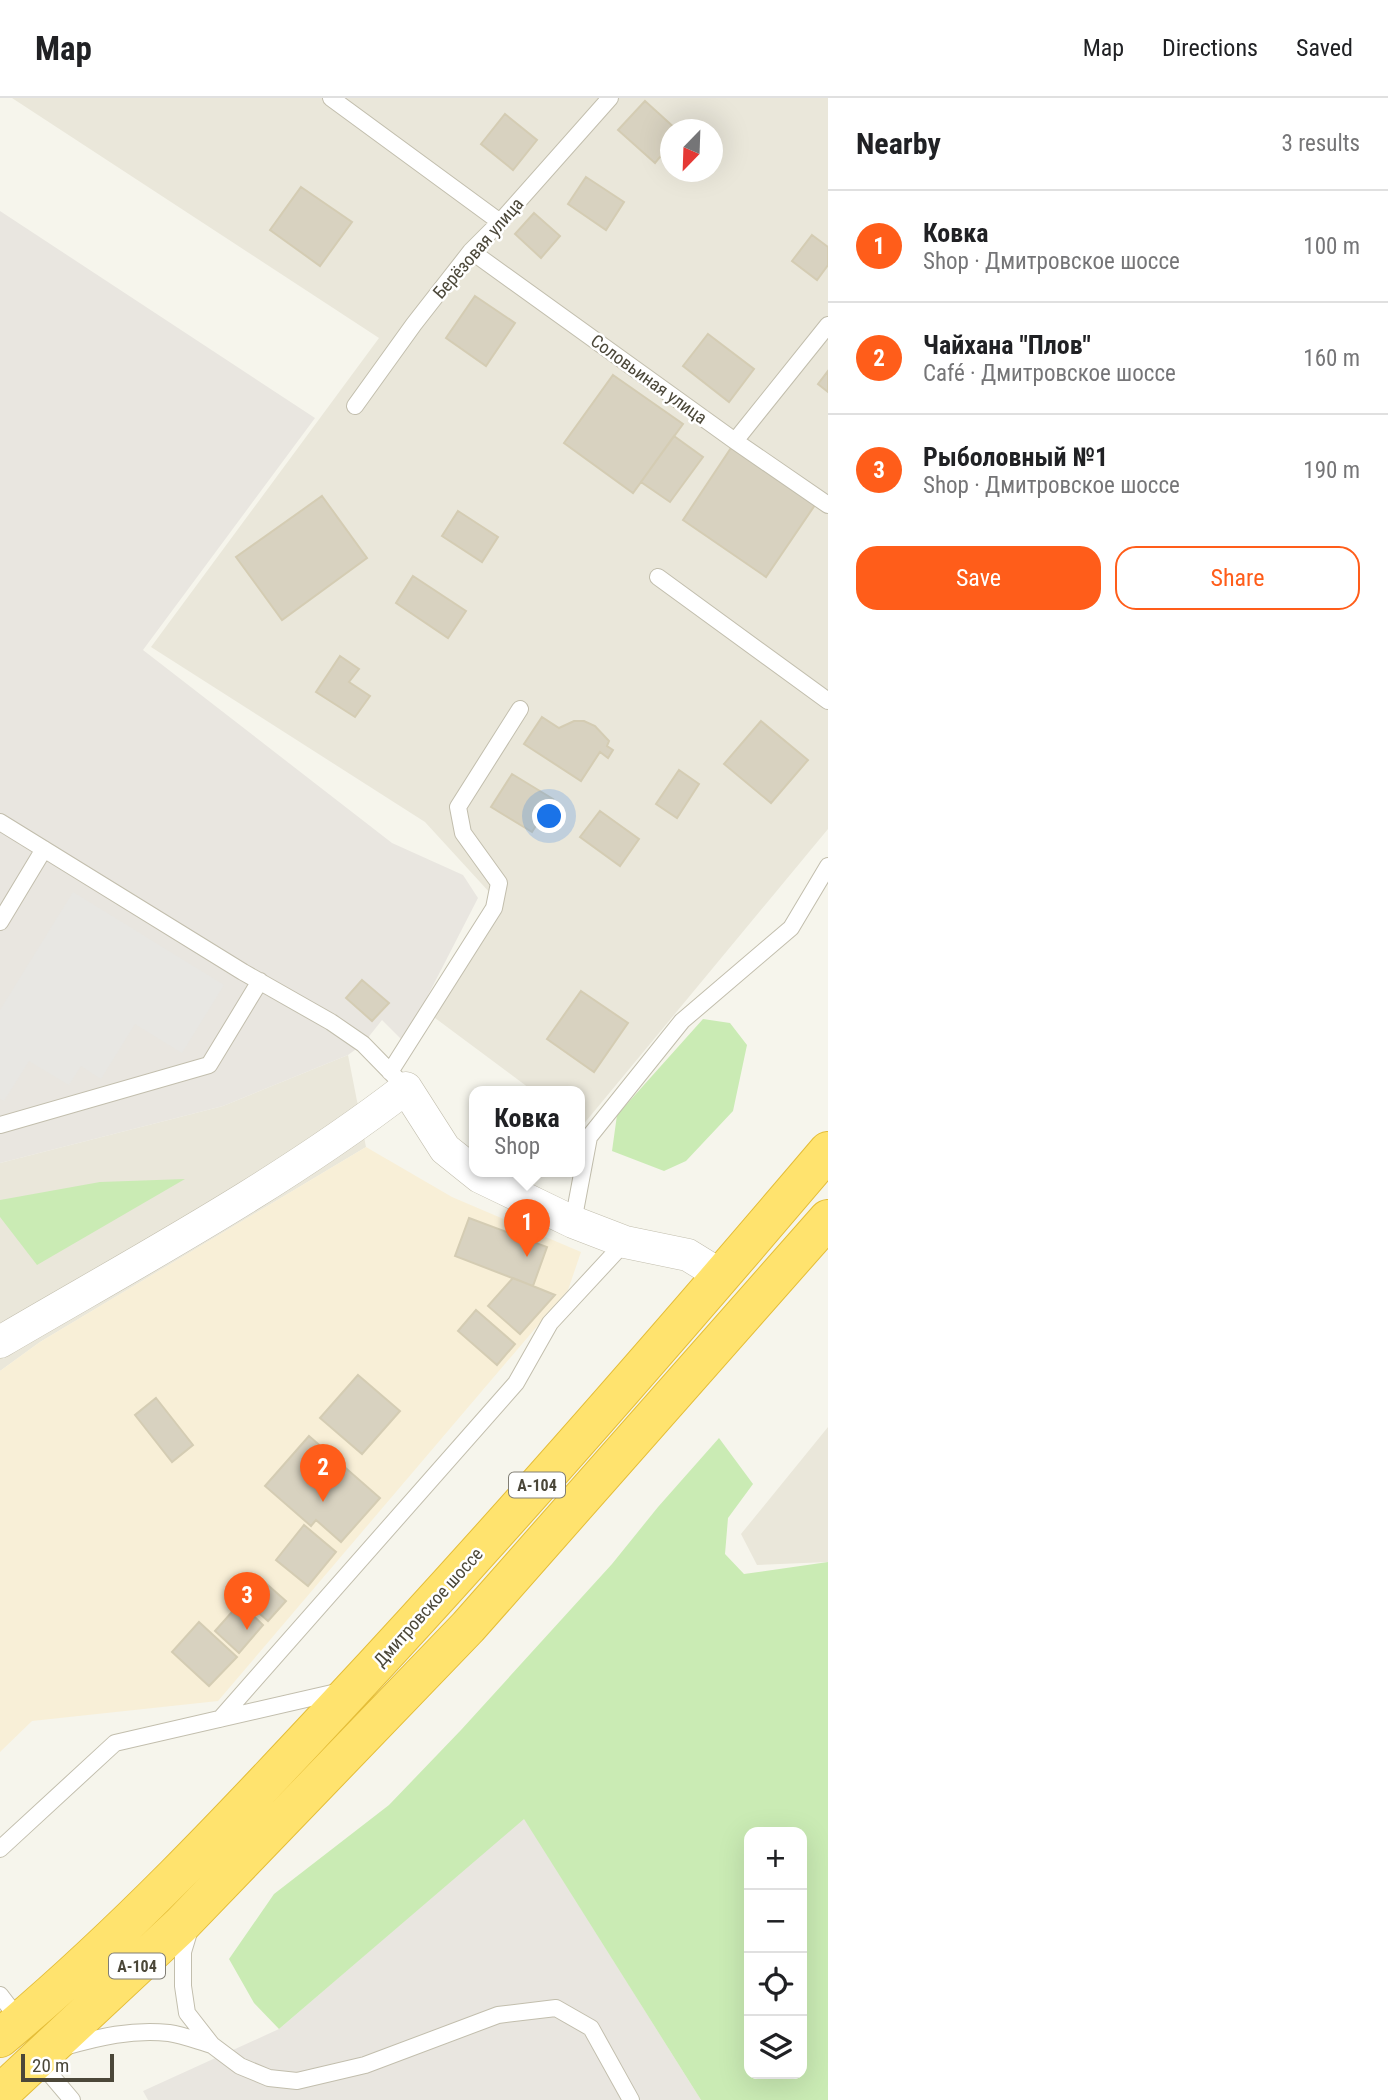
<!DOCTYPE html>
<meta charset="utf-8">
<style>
body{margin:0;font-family:"Roboto Condensed",sans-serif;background:#f6f6f6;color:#202124}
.controls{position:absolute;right:21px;bottom:21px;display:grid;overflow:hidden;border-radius:14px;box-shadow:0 7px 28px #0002}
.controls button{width:63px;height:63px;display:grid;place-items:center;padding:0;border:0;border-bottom:2px solid #e0e0e0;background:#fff;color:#202124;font:35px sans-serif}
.compass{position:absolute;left:660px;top:21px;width:63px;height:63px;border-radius:50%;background:#fff;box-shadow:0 7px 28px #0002;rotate:203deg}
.scale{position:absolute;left:21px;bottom:18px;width:93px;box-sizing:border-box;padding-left:7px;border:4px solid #4b4739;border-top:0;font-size:19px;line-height:24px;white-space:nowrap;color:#4b4739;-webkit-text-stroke:5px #fff;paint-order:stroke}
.you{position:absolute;left:550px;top:719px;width:24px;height:24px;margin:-18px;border:5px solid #fff;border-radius:50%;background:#1a73e8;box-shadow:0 0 0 10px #1a73e833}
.badge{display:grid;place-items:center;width:46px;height:46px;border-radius:50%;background:#ff5d1a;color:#fff;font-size:23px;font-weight:700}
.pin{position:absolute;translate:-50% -58px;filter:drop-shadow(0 2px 4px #0008)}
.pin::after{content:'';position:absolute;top:37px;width:24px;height:21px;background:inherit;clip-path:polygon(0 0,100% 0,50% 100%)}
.popup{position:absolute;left:469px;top:988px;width:116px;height:91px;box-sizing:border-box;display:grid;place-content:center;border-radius:14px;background:#fff;filter:drop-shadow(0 2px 5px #0005);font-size:23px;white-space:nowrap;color:#757577}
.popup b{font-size:26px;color:#202124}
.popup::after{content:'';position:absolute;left:50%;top:100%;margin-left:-14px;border:14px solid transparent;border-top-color:#fff}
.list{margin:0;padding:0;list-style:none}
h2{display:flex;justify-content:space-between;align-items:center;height:91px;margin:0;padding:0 28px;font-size:30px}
h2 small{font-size:23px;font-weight:400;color:#757577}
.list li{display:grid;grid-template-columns:46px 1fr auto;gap:21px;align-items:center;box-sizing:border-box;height:112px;padding:0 28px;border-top:2px solid #e0e0e0}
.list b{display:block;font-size:26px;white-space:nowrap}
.list p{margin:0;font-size:23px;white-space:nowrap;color:#757577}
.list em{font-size:23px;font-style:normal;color:#757577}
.actions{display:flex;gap:14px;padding:21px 28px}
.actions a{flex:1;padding:16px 0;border:2px solid #ff5d1a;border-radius:21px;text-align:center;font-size:24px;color:#ff5d1a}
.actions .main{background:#ff5d1a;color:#fff}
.icon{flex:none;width:38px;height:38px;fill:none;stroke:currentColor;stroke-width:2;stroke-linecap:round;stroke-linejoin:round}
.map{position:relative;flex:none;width:828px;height:2002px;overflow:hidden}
header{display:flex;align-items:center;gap:42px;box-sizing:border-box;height:98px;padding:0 35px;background:#fff;border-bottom:2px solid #e0e0e0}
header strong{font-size:33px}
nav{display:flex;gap:38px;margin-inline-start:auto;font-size:24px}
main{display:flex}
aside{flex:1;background:#fff}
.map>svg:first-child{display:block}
</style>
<header>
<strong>Map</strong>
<nav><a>Map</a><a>Directions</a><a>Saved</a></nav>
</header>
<main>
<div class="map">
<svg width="828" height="2002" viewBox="0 0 828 2002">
<rect width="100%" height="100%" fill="#f6f5ec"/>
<path fill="#eae7da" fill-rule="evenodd" d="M12,0H828V731L582,1028L580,1027V993H533L431,917L491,796L425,724L151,549L379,240ZM670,32H712V74H670Z
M348,957L366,1049L40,1244L0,1273V1065L223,1008Z
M828,1329V1464L757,1467L741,1436Z"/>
<path fill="#f8efd7" d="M366,1049L452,1099L581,1154L568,1192L218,1603L32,1623L0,1654V1273L40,1244Z"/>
<path fill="#e9e6e0" d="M0,113L315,320L143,552L392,745L463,777L478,800L404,944L382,922L363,946L348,957L223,1008L0,1065Z
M524,1720L701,2002H148L143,1993L279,1931Z"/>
<path fill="#caebb4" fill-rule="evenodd" d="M703,921L730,925L747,947L733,1013L686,1063L664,1073L612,1053L617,1017Z
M185,1081L37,1167L0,1119V1102L100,1084Z
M719,1340L753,1386L728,1420L725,1456L744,1476L828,1464V2002H701L524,1721L279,1931L254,1905L229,1861L274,1796L389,1707L461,1632L612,1466L658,1409ZM802,1734V1976H749V1734Z"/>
<path fill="#e8e7e3" d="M73,794L224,887L182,955L135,926L101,981L81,968L69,987L29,963L4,1003L0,1001V912Z"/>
<path fill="#d8d2c0" stroke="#d4ccb3" stroke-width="2" d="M645,3L677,32H670V47L655,65L618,32Z
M505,16L537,42L513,72L481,46Z
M586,79L624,104L606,132L568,106Z
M301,89L352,124L320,168L270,132Z
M534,115L560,138L541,160L515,136Z
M812,137L828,149V167L817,182L792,163Z
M475,198L515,225L486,268L446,240Z
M708,236L754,271L729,304L683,268Z
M828,273V294L818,286Z
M613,277L683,326L633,395L564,345Z
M674,338L703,359L670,404L641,384Z
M731,350L815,407L766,479L683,422Z
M322,398L367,460L282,522L236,459Z
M458,413L498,439L482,464L442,438Z
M413,478L466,513L448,540L396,505Z
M340,558L359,571L349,584L370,598L355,619L316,594Z
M542,619L559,630L574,623H584L595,628L609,643L607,648L613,652L608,660L600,654L581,683L524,646Z
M761,623L808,662L771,705L724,666Z
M679,672L699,686L677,720L656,706Z
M512,676L553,701L532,734L491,709Z
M600,713L639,741L620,768L580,739Z
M362,882L389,905L372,923L346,900Z
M581,893L628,925L594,974L547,941Z
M469,1120L547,1149L533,1188L455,1158Z
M513,1180L555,1197L520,1236L488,1208Z
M476,1212L515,1246L497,1267L458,1233Z
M358,1277L400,1313L362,1356L320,1320Z
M156,1300L193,1347L172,1364L135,1317Z
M309,1338L380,1400L341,1444L316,1422L311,1428L265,1388Z
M304,1427L336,1454L308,1488L276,1462Z
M261,1481L286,1503L268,1523L243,1501Z
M240,1505L263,1527L239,1555L215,1533Z
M199,1524L237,1559L209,1588L172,1554Z"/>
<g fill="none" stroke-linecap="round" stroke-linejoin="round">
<defs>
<path id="lane" d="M331,0L500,124
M471,153L735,343L828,407
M355,308L414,226L471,153L500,124L610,0
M735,343L828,227
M658,479L828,603
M0,724L243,874L331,924L363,946L406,990
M0,824L44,751
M390,974L494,810L499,785L463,735L458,709L520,611
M0,1027L209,967L260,883
M573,1124L589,1039L682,923L791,830L828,768
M220,1621L516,1285L550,1225L625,1144
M0,1751L115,1645L341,1593
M190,1831L183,1854V1888L187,1915L212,1947L240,1968L269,1980L297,1983L365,1967L498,1917L556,1910L591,1930L631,2002
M0,1897L20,1923
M64,1949C99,1939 132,1931 169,1935C183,1937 198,1943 212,1947
M38,1962L72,2002"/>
<path id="street" d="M0,1244C138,1163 279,1088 406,990L445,1051L480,1079L573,1124L625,1144L688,1157L722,1178"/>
<path id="highway" d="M0,1940C122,1838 231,1722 339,1606C507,1426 669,1240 828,1053
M0,1996L181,1827L468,1529L828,1121"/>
</defs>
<use href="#lane" stroke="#c2bead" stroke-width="18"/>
<use href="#street" stroke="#c2bead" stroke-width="33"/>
<use href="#highway" stroke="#e4bd38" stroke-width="40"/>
<use href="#lane" stroke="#fff" stroke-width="16"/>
<use href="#street" stroke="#fff" stroke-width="32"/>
<use href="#highway" stroke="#ffe36e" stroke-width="38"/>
</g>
<g text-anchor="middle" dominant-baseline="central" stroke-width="5" stroke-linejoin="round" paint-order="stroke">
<g fill="#fff" stroke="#817e74" stroke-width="2">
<rect x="509" y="1374.5" width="56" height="25" rx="5"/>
<rect x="109" y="1855.5" width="56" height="25" rx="5"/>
</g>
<g font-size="16" font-weight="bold" fill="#4b4739">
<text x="537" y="1387">А-104</text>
<text x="137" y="1868">А-104</text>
</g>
<g font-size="18" fill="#4b4739" stroke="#fff">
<text transform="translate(478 150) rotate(-49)">Берёзовая улица</text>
<text transform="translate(649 281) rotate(36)">Соловьиная улица</text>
<text transform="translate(428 1509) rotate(-48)">Дмитровское шоссе</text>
</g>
</g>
</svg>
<div class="controls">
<button>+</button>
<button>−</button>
<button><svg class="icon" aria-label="locate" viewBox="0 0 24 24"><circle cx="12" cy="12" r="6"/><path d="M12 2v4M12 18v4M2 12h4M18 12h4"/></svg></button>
<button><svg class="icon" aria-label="layers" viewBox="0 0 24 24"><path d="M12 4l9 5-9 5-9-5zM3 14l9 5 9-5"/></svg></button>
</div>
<svg class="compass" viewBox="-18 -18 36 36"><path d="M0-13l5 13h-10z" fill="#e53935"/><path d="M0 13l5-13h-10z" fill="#757577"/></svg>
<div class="scale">20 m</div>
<div class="you"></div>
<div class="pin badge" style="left:527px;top:1159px">1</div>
<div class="popup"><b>Ковка</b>Shop</div>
<div class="pin badge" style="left:323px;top:1404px">2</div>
<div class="pin badge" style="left:247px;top:1532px">3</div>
</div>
<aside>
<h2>Nearby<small>3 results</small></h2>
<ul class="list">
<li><span class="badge">1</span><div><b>Ковка</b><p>Shop · Дмитровское шоссе</p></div><em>100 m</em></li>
<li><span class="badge">2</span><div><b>Чайхана &quot;Плов&quot;</b><p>Café · Дмитровское шоссе</p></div><em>160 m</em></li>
<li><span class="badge">3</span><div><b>Рыболовный №1</b><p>Shop · Дмитровское шоссе</p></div><em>190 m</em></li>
</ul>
<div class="actions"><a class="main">Save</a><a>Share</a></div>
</aside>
</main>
